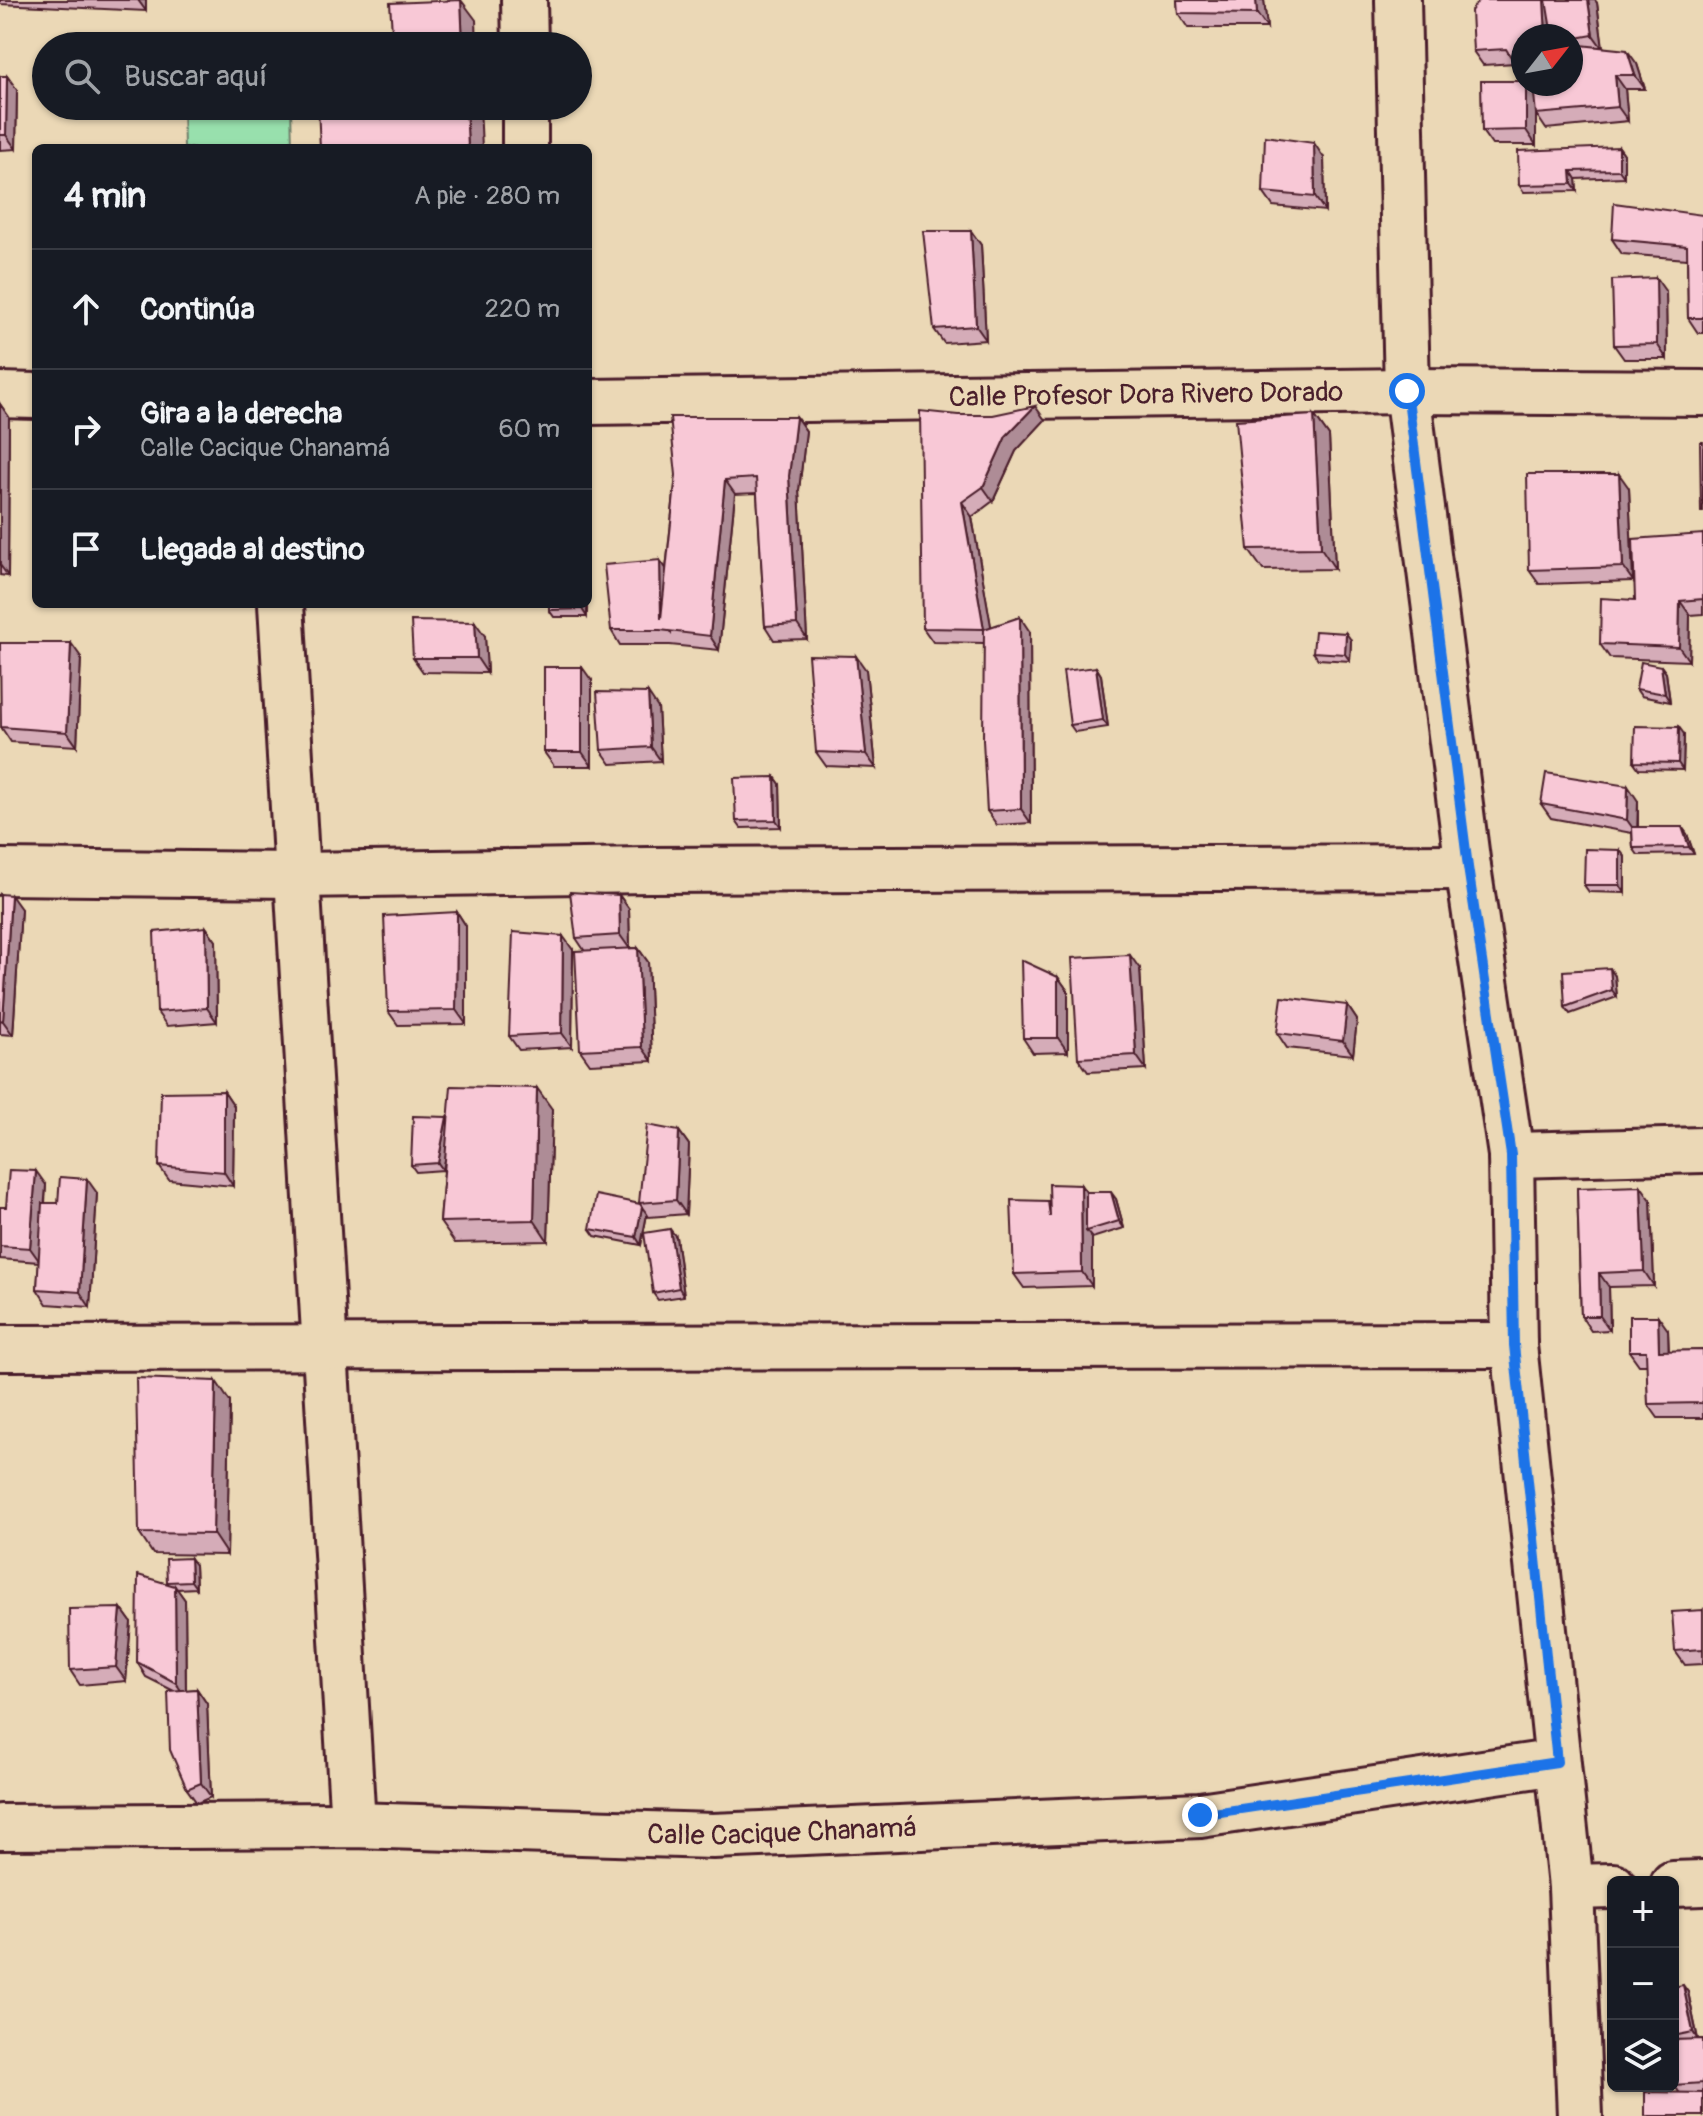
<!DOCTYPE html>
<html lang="es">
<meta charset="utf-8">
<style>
body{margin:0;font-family:Pangolin,sans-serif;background:#20242c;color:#f1f3f6}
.controls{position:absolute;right:24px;bottom:24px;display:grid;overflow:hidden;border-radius:12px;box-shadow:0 2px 6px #0004}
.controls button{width:72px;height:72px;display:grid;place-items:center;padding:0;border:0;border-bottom:2px solid #363941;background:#171b24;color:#f1f3f6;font:40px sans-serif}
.compass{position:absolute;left:1511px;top:24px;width:72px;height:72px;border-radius:50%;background:#171b24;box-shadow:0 2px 6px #0004;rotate:59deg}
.stop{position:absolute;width:24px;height:24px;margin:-18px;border:6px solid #1a73e8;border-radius:50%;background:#fff}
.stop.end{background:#1a73e8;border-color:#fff;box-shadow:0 2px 8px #0008}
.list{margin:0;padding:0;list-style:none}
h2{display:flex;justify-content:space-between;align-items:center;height:104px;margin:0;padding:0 32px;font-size:34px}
h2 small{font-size:26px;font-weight:400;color:#9ea1a6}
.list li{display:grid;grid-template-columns:52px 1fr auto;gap:24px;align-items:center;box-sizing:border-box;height:120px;padding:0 32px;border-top:2px solid #363941}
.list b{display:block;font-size:30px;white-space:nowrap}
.list p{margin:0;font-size:26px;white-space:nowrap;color:#9ea1a6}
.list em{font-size:26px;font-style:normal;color:#9ea1a6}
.icon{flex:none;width:44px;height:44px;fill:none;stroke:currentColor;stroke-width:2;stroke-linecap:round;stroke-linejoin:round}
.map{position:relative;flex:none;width:1703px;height:2116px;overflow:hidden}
.search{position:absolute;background:#171b24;box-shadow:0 2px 6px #0004;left:32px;top:32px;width:560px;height:88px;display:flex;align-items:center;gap:20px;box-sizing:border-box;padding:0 28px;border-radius:44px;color:#9ea1a6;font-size:30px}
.panel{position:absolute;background:#171b24;box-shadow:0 2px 6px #0004;left:32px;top:144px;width:560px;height:464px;border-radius:12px}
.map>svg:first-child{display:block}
</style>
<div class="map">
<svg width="1703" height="2116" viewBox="0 0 1703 2116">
<rect width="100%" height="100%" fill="#ebd8b6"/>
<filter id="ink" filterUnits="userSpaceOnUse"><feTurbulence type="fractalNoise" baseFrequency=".0125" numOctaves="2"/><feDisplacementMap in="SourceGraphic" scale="16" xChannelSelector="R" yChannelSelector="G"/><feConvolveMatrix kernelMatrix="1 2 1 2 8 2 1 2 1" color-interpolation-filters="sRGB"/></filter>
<g filter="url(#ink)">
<path fill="#98e0ad" stroke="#71806c" stroke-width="2" d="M183,106H291L292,148H184Z"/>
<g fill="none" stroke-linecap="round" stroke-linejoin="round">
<defs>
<g id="minor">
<path d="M524,0L525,46"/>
<path d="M1398,0L1407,391L1468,867L1511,1155L1514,1345L1571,1887L1580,2116"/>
<path d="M525,106V148"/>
<path d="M0,395L36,396"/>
<path id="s1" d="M588,402L1407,391L1703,393"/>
<path d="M281,604L353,1825"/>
<path d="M0,872L298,875L648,870L1468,867"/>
<path d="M1511,1155L1703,1150"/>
<path d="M0,1348L1514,1345"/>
<path id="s2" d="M0,1827L353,1825L713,1836L1200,1815L1557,1762"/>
<path d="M1673,1884L1703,1883"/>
<path d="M1571,1887L1613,1886"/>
</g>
</defs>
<use href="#minor" stroke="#4a1f2b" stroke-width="50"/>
<use href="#minor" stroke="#ebd8b6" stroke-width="44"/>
</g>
<path fill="#d5acb8" stroke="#4a1f2b" stroke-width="2" d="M0,0H146V11L0,4Z
M1177,0H1264L1267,28H1188L1178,13Z
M1597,3L1603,47L1637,64L1645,89H1625L1628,121L1546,129L1536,114V145H1492L1482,131L1523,84H1571V36H1523L1515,63L1483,65L1473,51Z
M0,76H7L17,90L16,149L0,150Z
M1619,147L1624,154V177L1576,179L1577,191L1524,192L1519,185Z
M1324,158L1325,211L1273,206L1263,192Z
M1703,215V333H1698L1688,318L1687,259L1622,254L1612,239Z
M971,231L981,245L986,340L944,343L934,329Z
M1666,292L1667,359H1624L1614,345Z
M0,404L9,417L8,576L0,575Z
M958,415L1045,420L1016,451L993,501L972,517L991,627L1030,632L1031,823L997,825L987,811L984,643L933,642L923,628Z
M1314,415L1329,436L1335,569L1263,570L1248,549Z
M796,417L806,431L799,490L807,639L774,640L765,626L757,493L735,494L719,650L670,645H620L611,630L666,569L676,475Z
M1629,488L1633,581L1539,584L1529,570Z
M1703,534V614L1690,615L1689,661L1610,658L1600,644L1635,600Z
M549,604H587V617H554L549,610Z
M485,636L487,673L423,672L413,658Z
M1351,640L1350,661L1318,659L1313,652Z
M81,657L77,746L11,742L1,727Z
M1661,666L1666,673L1670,702L1641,696L1636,689Z
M1096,667L1101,675L1108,727L1075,732L1070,725Z
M866,670L876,768L826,766L816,752Z
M592,681V766H554L544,752Z
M658,708L661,761L611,764L601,750Z
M1684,734L1683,770L1639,769L1634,762Z
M775,777L780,784L781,827L741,828L736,821Z
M1638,801V827H1682L1687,834L1694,854L1638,855L1633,848L1632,833L1551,818L1541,804Z
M1625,857V893L1589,892L1584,885Z
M0,894L21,909L13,1035L0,1034Z
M619,895L629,909L630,948H638L648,962L652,1061L590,1064L580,1050L584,950L576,938Z
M457,912L466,926V1024L398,1025L388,1011Z
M206,927L216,941L217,1022L167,1026L157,1012Z
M573,950L572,1047L519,1050L509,1036Z
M1140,969L1146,1069L1088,1072L1078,1058Z
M1615,976L1617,997L1570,1014L1565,1007Z
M1058,977L1068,991V1052L1033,1053L1023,1038Z
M1347,1005L1357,1020L1353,1055L1287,1048L1277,1033Z
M224,1091L234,1106L233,1186L169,1180L159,1166Z
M552,1109L548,1241L455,1243L440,1222L445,1158L443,1170L416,1172L411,1165L448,1118Z
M679,1131L689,1145L686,1214L649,1217L647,1214L641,1245L595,1236L590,1229L640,1204Z
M46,1185L45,1203H58L97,1193L90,1307L47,1304L37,1289L39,1262L0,1259V1207H6Z
M1577,1188L1651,1200L1654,1286L1609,1287L1610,1330L1591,1331L1581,1316Z
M1086,1192L1116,1199L1124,1228L1092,1238V1286L1024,1288L1014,1274L1050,1204Z
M676,1237L684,1296L658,1300L653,1293Z
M1668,1330L1669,1351L1703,1350V1418H1658L1648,1404L1647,1365H1639L1629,1351Z
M230,1402L227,1555L153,1554L139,1533Z
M195,1565L196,1588L177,1589L185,1600L186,1690L197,1689L207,1704L211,1797L197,1803L187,1789L172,1690L146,1677L137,1662L168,1584L167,1582Z
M121,1608L131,1622L126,1681L80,1685L70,1670Z
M1703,1610V1664L1685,1665L1675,1651Z
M1673,1987L1688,1992L1698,2039H1703V2116L1679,2092L1674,2085Z"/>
<path fill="#ae8c96" stroke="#4a1f2b" stroke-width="2" d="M138,0H146V11Z
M461,0L476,20L477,46H463Z
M1256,0H1264L1267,28L1257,14Z
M1544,0H1551L1555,36H1546Z
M1588,0H1595L1597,3L1603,49L1593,35Z
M1627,50L1637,64L1645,89L1635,75Z
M1615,75L1625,89L1628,121L1618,107Z
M7,76L17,90L16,149L6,135Z
M1526,84H1527L1536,96V145L1526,130Z
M466,106H480L482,148H468Z
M1314,143L1324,158L1325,211L1315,197Z
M1619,147L1624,154V177L1619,170Z
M1571,171L1576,179L1577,191L1572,184Z
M971,231L981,245L986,340L976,326Z
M1656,278L1666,292L1667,359L1657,344Z
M0,404L9,417L8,576L0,565Z
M1035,406L1045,420L1016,451L993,501L983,487L1006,436Z
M1314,415L1329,436L1335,569L1321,548Z
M796,417L806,431L799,490L807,639L797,624L789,476Z
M1619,474L1629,488L1633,581L1623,567Z
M725,480L735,494L719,650L710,636Z
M962,502L972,517L994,643L984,629Z
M660,560L670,574L671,633L661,619Z
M1680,601L1690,615L1689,661L1679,647Z
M582,604H587V617L582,609Z
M1020,617L1030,632L1031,823L1021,809Z
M475,622L485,636L487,673L477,658Z
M1346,633L1351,640L1350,661L1345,654Z
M71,643L81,657L77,746L67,732Z
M856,656L866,670L876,768L866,754Z
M1661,666L1666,673L1670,702L1665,694Z
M582,667L592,681V766L582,752Z
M1096,667L1101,675L1108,727L1103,720Z
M648,693L658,708L661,761L651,747Z
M1679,727L1684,734L1683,770L1678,763Z
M775,777L780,784L781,827L776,820Z
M1628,786L1638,801L1637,834L1627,820Z
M1682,827L1687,834L1694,854L1689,847Z
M1620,850L1625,857V893L1620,885Z
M11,895L21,909L13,1035L3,1021Z
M619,895L629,909L630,949L620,935Z
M457,912L466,926V1024L456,1010Z
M206,927L216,941L217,1022L207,1008Z
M563,936L573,950L572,1047L562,1033Z
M638,948L648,962L652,1061L642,1047Z
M1130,955L1140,969L1146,1069L1136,1055Z
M1610,968L1615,976L1617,997L1612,990Z
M1058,977L1068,991V1052L1058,1038Z
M1347,1005L1357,1020L1353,1055L1343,1041Z
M537,1088L552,1109L548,1241L534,1220Z
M224,1091L234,1106L233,1186L224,1172Z
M447,1117L452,1124L443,1170L438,1163Z
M679,1131L689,1145L686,1214L676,1200Z
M36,1171L46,1185L40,1262L30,1248Z
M87,1179L97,1193L90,1307L80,1292Z
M1081,1185L1091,1199L1086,1231L1092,1238V1286L1082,1272Z
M1641,1186L1651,1200L1654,1286L1644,1271Z
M1111,1192L1116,1199L1124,1228L1119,1221Z
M642,1207L647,1214L641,1245L636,1237Z
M670,1229L676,1237L684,1296L679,1288Z
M1599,1273L1609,1287L1610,1330L1600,1316Z
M1658,1316L1668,1330L1669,1365L1659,1351Z
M216,1381L230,1402L227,1555L213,1534Z
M190,1558L195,1565L196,1588L191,1581Z
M175,1586L185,1600L186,1698L176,1683Z
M121,1608L131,1622L126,1681L116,1667Z
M197,1689L207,1704L211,1797L201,1783Z
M1683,1985L1688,1992L1698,2040L1693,2032Z"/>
<path fill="#f8c8d6" stroke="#4a1f2b" stroke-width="2" d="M461,0L463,46H393L390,3Z
M1177,0H1256L1257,14L1178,13Z
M1479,0H1544L1546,36H1523V77L1506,49L1473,51L1471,11Z
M1546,0H1588L1593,35L1571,39V36H1552Z
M1571,44L1627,50L1635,75H1615L1618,107L1536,114L1533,84H1571Z
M0,76H7L6,135H0Z
M1481,81H1523V84H1526V130L1482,131Z
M318,106H466L468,148H320Z
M1265,136L1314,143L1315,197L1263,192Z
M1619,147V170L1571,171L1572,184L1519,185L1518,151Z
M1614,203L1703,215V318H1688L1687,246L1612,239Z
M923,231H971L976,326L934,329Z
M1656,278L1657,344L1614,345L1612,280Z
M1035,406L1006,436L983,487L962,502L984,629L923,628L920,411L958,415H993Z
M1314,415L1321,548L1248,549L1236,420Z
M670,417H796L789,476L797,624L765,626L756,478L725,480L710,636L660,630H611L604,565L660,560L661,619L676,475Z
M1700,442H1703V512H1701Z
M1527,474H1619L1623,567L1529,570Z
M1703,534V599L1680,601L1679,647L1600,644L1601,598L1635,600L1633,539Z
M549,604H582V609L549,610Z
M1020,617L1021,809L987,811L983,740L984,629Z
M411,621L475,622L477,658H413Z
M1315,631L1346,633L1345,654L1313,652Z
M0,643H71L67,732L1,727Z
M808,655L856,656L866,754L816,752Z
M1641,662L1661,666L1665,694L1636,689Z
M544,667H582V752H544Z
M1096,667L1103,720L1070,725L1063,671Z
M597,692L648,693L651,747L601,750Z
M1635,726L1679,727L1678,763L1634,762Z
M1546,773L1628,786L1627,820L1541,804Z
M775,777L776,820L736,821L734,778Z
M1632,827H1682L1689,847L1633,848Z
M1585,849L1620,850V885H1584Z
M570,892L619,895L620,935L576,938Z
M0,894L11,895L3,1021L0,1020Z
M457,912L456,1010L388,1011L384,916Z
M206,927L207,1008L157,1012L154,932Z
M513,932L563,936L562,1033L509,1036Z
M638,948L642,1047L580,1050L575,951Z
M1130,955L1136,1055L1078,1058L1072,958Z
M1021,960L1058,977V1038H1023Z
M1610,968L1612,990L1565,1007L1563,971Z
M1282,997L1347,1005L1343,1041L1277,1033Z
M451,1086L537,1088L534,1220L440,1222Z
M224,1091V1172L159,1166L161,1092Z
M413,1116L447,1117L438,1163L411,1165Z
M647,1125L679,1131L676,1200L639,1203Z
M9,1170L36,1171L30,1248L0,1246V1207H6Z
M60,1177L87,1179L80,1292L37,1289L42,1203H58Z
M1049,1184L1081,1185L1082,1272L1014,1274L1011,1200L1048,1201L1050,1217Z
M1641,1186L1644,1271L1599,1273L1600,1316H1581L1577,1188Z
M1086,1192H1111L1119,1221L1086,1231Z
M596,1195L640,1204L642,1207L636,1237L590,1229Z
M670,1229L679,1288L653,1293L644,1233Z
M1629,1316H1658L1659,1351L1703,1350V1403L1648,1404L1646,1351H1629Z
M136,1378L216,1381L213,1534L139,1533Z
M190,1558L191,1581L167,1582L166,1559Z
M138,1575L175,1586L176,1683L137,1662Z
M121,1608L116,1667L70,1670L69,1609Z
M1703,1610V1649L1675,1651L1672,1612Z
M197,1689L201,1783L187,1789L170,1750L168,1691Z
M1683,1985L1693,2032L1673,2036V1987Z
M1703,2039V2083L1674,2085L1673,2040Z
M1645,2092L1703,2093V2116H1645Z"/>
</g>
<g fill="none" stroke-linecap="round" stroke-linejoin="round" filter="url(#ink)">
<path stroke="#1a73e8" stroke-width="10" d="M1200,1815L1557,1762L1514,1345L1511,1155L1468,867L1407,391"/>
</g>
<g text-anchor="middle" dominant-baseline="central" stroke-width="8" stroke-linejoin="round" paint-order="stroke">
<g font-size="28" fill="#4a1f2b" stroke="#ebd8b6">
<text stroke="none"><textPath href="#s1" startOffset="558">Calle Profesor Dora Rivero Dorado</textPath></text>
<text stroke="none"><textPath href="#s2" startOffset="782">Calle Cacique Chanamá</textPath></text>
</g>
</g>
</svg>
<div class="controls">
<button>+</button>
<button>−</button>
<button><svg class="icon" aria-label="layers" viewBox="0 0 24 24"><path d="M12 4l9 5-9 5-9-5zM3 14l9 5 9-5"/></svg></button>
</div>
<svg class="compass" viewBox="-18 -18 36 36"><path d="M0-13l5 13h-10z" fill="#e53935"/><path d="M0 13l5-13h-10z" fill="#9ea1a6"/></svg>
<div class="stop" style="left:1407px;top:391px"></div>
<div class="stop end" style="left:1200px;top:1815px"></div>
<div class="search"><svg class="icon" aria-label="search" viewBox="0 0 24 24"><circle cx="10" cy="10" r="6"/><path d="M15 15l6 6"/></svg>Buscar aquí</div>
<section class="panel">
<h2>4 min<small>A pie · 280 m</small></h2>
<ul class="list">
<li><svg class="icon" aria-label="ahead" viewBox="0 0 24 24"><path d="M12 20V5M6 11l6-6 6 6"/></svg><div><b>Continúa</b></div><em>220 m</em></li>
<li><svg class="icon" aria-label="right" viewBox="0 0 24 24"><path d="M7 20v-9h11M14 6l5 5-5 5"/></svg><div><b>Gira a la derecha</b><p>Calle Cacique Chanamá</p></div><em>60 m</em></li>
<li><svg class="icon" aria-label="arrive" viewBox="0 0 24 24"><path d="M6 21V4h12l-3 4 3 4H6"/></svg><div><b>Llegada al destino</b></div></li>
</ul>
</section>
</div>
